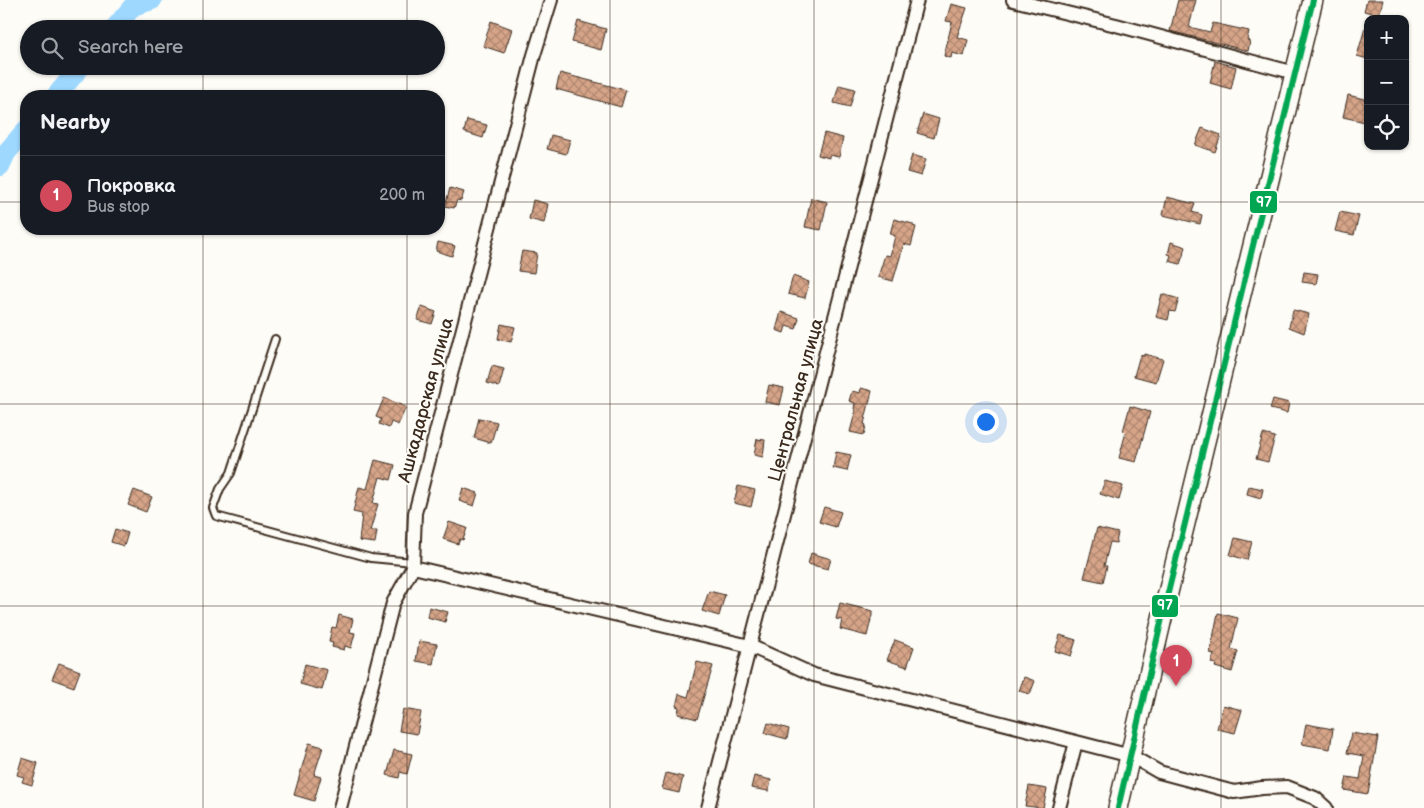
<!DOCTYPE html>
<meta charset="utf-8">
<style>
body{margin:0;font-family:"Balsamiq Sans",sans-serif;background:#20242c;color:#f1f3f6}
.controls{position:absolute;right:15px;top:15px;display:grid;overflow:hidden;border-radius:10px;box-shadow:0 1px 4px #0004}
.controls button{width:45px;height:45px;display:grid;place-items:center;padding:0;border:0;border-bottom:1px solid #363941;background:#171b24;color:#f1f3f6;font:25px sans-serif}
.you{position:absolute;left:985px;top:421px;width:18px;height:18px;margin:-12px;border:4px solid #fff;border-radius:50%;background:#1a73e8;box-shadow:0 0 0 8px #1a73e833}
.badge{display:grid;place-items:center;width:32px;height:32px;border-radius:50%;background:#d1495b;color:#fff;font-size:16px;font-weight:700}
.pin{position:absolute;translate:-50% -41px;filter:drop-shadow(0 1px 2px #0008)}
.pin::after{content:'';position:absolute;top:26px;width:18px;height:15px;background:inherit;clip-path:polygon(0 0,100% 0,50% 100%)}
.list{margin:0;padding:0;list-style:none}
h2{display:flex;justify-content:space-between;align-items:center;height:65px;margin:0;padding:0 20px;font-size:21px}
h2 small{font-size:16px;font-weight:400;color:#9ea1a6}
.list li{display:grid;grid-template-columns:32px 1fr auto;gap:15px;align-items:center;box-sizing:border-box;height:80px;padding:0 20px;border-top:1px solid #363941}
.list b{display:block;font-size:19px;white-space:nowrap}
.list p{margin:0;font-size:16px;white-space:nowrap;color:#9ea1a6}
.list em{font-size:16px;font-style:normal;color:#9ea1a6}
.icon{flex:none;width:28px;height:28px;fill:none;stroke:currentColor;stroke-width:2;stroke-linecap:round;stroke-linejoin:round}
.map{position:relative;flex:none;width:1424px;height:808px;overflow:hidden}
.search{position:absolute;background:#171b24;box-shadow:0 1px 4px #0004;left:20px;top:20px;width:425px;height:55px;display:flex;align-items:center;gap:12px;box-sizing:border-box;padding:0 18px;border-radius:28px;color:#9ea1a6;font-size:19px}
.panel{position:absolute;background:#171b24;box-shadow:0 1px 4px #0004;left:20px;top:90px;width:425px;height:145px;border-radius:20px}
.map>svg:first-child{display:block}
</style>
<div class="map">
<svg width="1424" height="808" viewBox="0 0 1424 808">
<defs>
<pattern id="building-cross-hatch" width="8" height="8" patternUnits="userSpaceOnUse" patternTransform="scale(1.25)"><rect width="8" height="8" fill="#d6a589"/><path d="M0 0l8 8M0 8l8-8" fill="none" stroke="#af876f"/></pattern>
</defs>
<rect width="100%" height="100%" fill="#fdfcf7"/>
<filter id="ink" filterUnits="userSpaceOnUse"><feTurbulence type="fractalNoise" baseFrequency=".02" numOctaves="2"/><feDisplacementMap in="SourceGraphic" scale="10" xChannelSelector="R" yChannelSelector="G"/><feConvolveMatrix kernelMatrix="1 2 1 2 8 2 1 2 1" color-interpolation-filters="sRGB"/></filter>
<g filter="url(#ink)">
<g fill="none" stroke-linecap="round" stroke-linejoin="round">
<path stroke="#9ed8fe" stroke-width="20" d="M114,29L133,6L152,0
M56,96L81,66
M0,166L6,153L26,130"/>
</g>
<path fill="url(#building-cross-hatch)" stroke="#3b2a1e" d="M1178,0H1196L1189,27L1210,32L1213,23L1249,31L1247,40L1250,41L1248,51L1170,31Z
M1367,0H1383L1379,15L1364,11Z
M951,4L967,8L957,37L968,40L964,56L952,53L951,58L944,56L952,22L946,21Z
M491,21L512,29L504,53L483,46Z
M578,21L606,29L601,50L572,42Z
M1365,28H1368V59L1357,56Z
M1215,61L1236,67L1231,89L1210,83Z
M560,73L626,90L621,107L556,89Z
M839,85L855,89L850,107L834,103Z
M1348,95L1368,100L1365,122L1343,117Z
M923,114L939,119L934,138L917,133Z
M467,120L487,125L483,138L464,132Z
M1202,128L1221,135L1215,152L1195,145Z
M824,133L843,138L839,157L829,155V158L818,155Z
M551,135L570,140L566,154L547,149Z
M912,155L926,159L921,176L907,172Z
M450,188L464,192L461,201L457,200L454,208L445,206Z
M1167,197L1195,204L1192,212L1202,215L1200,224L1163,215Z
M811,198L827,202L821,230L805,227Z
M533,200L548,204L544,223L529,219Z
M1340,212L1359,216L1354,235L1335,231Z
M894,219L913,224V226L916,227L911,246L904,244L893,281L878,277L885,255L890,256L895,236L890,234Z
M438,242L455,246L452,256L436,251Z
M1171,242L1186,247L1180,264L1169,261L1171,255L1168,254Z
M522,251L537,253L534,273L518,271Z
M1304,272L1318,274L1316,284L1302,282Z
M793,276L809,282L805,298L788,294Z
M1162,294L1179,299L1175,312L1170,311L1168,320L1156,317Z
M422,307L436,312L432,324L417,320Z
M1293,310L1309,314L1304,333L1289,327Z
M781,312L799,318L796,329L786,326L784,333L776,330Z
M501,324L515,327L511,342L498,339Z
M1144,354L1163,359L1156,382L1134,376L1140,355L1144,356Z
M492,366L504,369L499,387L487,383Z
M769,385L784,388L780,405L765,402Z
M861,388L872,391L864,424L866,425L864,435L850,432L856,409H854L855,403L849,401L852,391L860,393Z
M384,398L406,407L398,425L391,422L389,428L379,424L381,419L376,417Z
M1273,399L1289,403L1287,413L1270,409Z
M1130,406L1150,412L1136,462L1119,458L1126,432L1123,431Z
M479,418L497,422L491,443L474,438Z
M1263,434L1275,437L1268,462L1256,459Z
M757,439L765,440L763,457L754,455Z
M836,452L851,455L847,471L833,468Z
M375,460L395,465L391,480L380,477L373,503L378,504L370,531H377L375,543L359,541L362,514L353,512L359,487L367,489Z
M1105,481L1123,486L1119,500L1100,494Z
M738,486L755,490L751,507L734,503Z
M1249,486L1263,489L1261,498L1247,494Z
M463,488L478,493L474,506L459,501Z
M134,490L152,497L146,512L128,505Z
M824,507L841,512L836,527L819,522Z
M449,522L467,528L463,540L460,539L458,544L443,539Z
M1097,528L1118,533L1116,543L1110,542L1104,566H1107L1103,582L1084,578Z
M115,529L128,533L124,546L111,542Z
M1235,538L1252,542L1247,560L1230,555Z
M811,553L831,559L828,569L808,564Z
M709,591L725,595L719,616L702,611Z
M840,603L873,611L867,636L840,629L842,620L836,619Z
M429,607L448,612L445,622L427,617Z
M1218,613L1238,618L1231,649L1238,651L1232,672L1215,667L1216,664L1211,663L1214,654L1210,653Z
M339,615L353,619L350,632L355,633L351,648L345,646L344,650L332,647L333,643L329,642L332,627L336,628Z
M1060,635L1076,640L1071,656L1055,651Z
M895,640L914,647L907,667L887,660Z
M419,641L437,644L433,664L416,661Z
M697,662L713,666L697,719L678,714L679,707L676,706L679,694L688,697Z
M59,663L80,671L74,687L52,679Z
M305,664L327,670L322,690L300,684Z
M1024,677L1035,681L1030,694L1019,691Z
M1223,705L1242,710L1235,733L1217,729Z
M403,709L421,712L417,734L399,731Z
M768,723L789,729L787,739L765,733Z
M1306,724L1333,729L1330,749L1302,744Z
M1351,733L1378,737L1368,794L1344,790L1347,777L1360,779L1364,756L1347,753Z
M309,743L323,747L314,775L321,777L314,801L294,795Z
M394,750L412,754L407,774L400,772L399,778L387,775Z
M22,758L38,763L32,785L22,782L24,777L17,775Z
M666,773L683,777L679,793L662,789Z
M754,776L771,780L769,791L751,788Z
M1029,786L1047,789L1043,808L1025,806Z"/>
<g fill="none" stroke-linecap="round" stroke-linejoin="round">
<defs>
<path id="service" d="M275,339L231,473L220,489L213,508L216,516L371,558L413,562"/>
<path id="minor" d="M1013,0L1116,25L1295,73
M413,567L750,646L814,675L1131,756L1159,772L1234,792L1262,788L1287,787L1315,798L1326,808
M340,808L393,603L413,567L415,513L534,55L551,0
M708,808L917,0
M1059,808L1076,742"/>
<path id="primary" d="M1118,808L1166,601L1313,0"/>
</defs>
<use href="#service" stroke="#3b2a1e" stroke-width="10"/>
<use href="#minor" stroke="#3b2a1e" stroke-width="16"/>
<use href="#primary" stroke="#3b2a1e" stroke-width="22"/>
<use href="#service" stroke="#fdfcf7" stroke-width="6"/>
<use href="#minor" stroke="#fdfcf7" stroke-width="12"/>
<use href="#primary" stroke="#fdfcf7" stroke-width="19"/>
<defs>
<path id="bus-1" d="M1118,808L1166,601L1313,0"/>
</defs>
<use href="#bus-1" stroke="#fdfcf7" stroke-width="10"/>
<use href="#bus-1" stroke="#00a651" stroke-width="6"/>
</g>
</g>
<path fill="none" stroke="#3b2a1e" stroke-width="1" stroke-opacity="0.55" d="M203,0V29M407,0V29M610,0V808M814,0V808M1017,0V808M1221,0V808M203,66V96M407,66V96M0,202H26M439,202H1424M203,229V808M407,229V808M0,404H1424M0,606H1424"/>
<g text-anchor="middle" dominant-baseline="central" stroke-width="4" stroke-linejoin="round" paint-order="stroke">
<g font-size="18" fill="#3b2a1e" stroke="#fdfcf7">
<text transform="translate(426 400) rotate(-75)">Ашкадарская улица</text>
<text transform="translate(796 400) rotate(-75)">Центральная улица</text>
</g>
</g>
<g stroke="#fdfcf7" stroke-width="2">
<rect x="1249" y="190" width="29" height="24" rx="5" fill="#00a651"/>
<rect x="1151" y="594" width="28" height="24" rx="5" fill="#00a651"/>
</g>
<g font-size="14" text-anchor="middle" font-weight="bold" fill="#fff">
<text x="1264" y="207">97</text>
<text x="1165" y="610">97</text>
</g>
</svg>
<div class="controls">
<button>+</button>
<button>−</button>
<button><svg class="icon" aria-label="locate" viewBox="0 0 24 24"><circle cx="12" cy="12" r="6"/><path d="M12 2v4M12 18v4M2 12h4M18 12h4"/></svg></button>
</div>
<div class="you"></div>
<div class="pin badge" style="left:1176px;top:686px">1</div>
<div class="search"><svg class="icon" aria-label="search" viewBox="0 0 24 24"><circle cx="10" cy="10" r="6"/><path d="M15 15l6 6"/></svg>Search here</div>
<section class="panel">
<h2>Nearby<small></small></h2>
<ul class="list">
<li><span class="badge">1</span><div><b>Покровка</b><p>Bus stop</p></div><em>200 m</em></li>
</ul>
</section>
</div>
